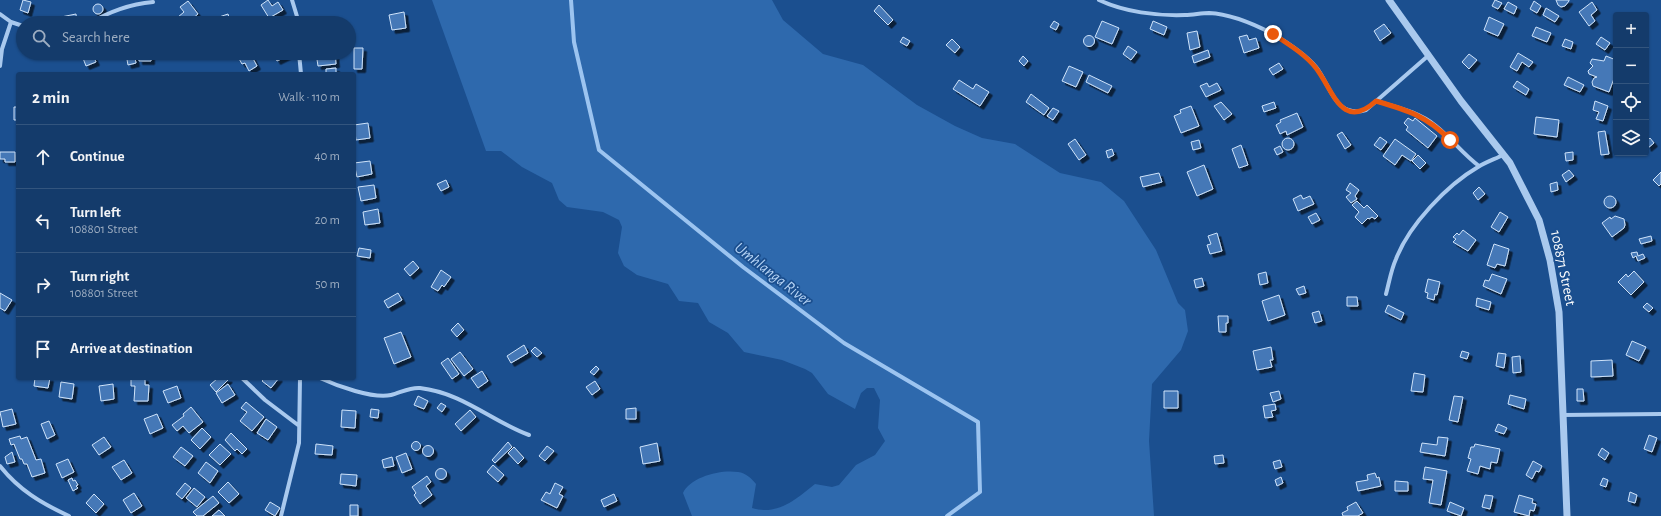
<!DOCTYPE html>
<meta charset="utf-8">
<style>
body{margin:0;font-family:"Alegreya Sans",sans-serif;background:#214673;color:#f1f3f6}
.controls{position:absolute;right:12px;top:12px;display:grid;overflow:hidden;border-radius:4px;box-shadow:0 1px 3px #0004}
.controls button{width:36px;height:36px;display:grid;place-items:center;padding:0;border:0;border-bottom:1px solid #33557e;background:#143b6b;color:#f1f3f6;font:20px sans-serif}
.stop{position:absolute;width:12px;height:12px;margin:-9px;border:3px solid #ea580c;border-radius:50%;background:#fff}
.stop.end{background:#ea580c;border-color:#fff;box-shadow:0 1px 4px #0008}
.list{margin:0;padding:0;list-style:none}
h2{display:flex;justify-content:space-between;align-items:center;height:52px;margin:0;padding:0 16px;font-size:17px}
h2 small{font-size:13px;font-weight:400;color:#9dadc1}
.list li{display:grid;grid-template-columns:26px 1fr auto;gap:12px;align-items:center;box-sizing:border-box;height:64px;padding:0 16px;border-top:1px solid #33557e}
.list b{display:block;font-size:15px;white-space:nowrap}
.list p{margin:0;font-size:13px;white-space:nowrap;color:#9dadc1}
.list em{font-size:13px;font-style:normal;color:#9dadc1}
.icon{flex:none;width:22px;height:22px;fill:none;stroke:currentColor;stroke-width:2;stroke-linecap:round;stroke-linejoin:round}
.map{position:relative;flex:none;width:1661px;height:516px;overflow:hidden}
.search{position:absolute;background:#143b6b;box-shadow:0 1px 3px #0004;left:16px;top:16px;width:340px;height:44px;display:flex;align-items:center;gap:10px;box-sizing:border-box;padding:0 14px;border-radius:22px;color:#9dadc1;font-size:15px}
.panel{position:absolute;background:#143b6b;box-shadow:0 1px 3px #0004;left:16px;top:72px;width:340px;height:308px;border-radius:4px}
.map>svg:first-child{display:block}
</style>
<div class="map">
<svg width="1661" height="516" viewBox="0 0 1661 516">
<defs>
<filter id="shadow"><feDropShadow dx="3.5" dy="3.5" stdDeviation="0" flood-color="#0009"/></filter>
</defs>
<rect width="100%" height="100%" fill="#1b4f8f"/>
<path fill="#2e69ad" d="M432,0H772L783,20L823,54L863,65L917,105L955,126L982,138L1015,144L1060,173L1101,182L1124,201L1156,250L1178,303L1185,310L1188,331L1181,350L1152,384L1149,441L1154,516H692L683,493C690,477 721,469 738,472C746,473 751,478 756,484L752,508C778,516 796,499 815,484L832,487L839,485L856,465L875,455L885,441L878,428L880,400L874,388H867L861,393L855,409L828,394L812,373L805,369L782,360L744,352L728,333L709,322L698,303L679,301L668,284L637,275L624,266L618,253L622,227L619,220L603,212L567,207L559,200L552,183L522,167L501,151H486Z"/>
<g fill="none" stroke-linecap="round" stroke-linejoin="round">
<path stroke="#9cc4f0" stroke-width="4" d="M571,0L574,42L599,150L743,267L844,343L978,422L980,492L947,516"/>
</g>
<path fill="#4478b7" stroke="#cfe3fa" filter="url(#shadow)" d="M23,0L31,2L28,13L20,10Z
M268,0L272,6L278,2L283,10L269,18L261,5Z
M1495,0L1502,3L1498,9L1492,6Z
M1556,0H1569V1L1565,6L1561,7L1558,5Z
M188,1L198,14L187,23H183L178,17L184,12L180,7Z
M1534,1L1541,6L1537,13L1530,9Z
M1508,2L1517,7L1514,14L1504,9Z
M1592,2L1597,10L1591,15L1595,21L1589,26L1579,12Z
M93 9a5 5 0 1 1 10 0a5 5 0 1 1-10 0Z
M879,5L893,20L888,25L874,11Z
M1546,8L1559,16L1555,22L1543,15Z
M404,12L406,28L392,30L389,15Z
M76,14L77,23H52L51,19Z
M228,14L231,23H222L219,17Z
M1489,17L1504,24L1498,36L1484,30Z
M1054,21L1059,24L1056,30L1050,27Z
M1102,21L1119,28L1112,44L1095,37Z
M1153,21L1167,27L1164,35L1150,29Z
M1384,24L1391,33L1380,41L1374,31Z
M1536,27L1551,33L1547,42L1532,36Z
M1197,31L1200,47L1190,50L1187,33Z
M1247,35L1249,40L1256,38L1259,48L1244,53L1239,37Z
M1083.5 41a5.5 5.5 0 1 1 11 0a5.5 5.5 0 1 1-11 0Z
M903,37L910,41L907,46L900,42Z
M1601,37L1610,43L1605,50L1596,44Z
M952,39L960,47L955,53L946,45Z
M1565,39L1573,42L1571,49L1562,46Z
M1128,46L1137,52L1131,60L1123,54Z
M354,48H363L362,69H354Z
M1208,50L1210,57L1194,63L1192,56Z
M81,53H92L96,62L86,66Z
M134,53L136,63L128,65L126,54Z
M139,53H151V61H139Z
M239,53H250L257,66L249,71L245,63L242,64L238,57L241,55Z
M273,53H288L289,55L277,61Z
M316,53H335L336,64L318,66Z
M1518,53L1533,62L1529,67L1522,62L1517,71L1510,67Z
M1469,54L1477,60L1469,69L1462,62Z
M1023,56L1028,61L1024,66L1019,61Z
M1606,56L1616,60V73L1609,92L1593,86L1592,82L1594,78L1597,77L1589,74L1588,71L1593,66L1590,63L1592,59L1604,61Z
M1279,63L1283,69L1273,75L1269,69Z
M1069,66L1083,72L1076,87L1062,81Z
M336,68V74H326V69Z
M1089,75L1112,86L1108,93L1086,82Z
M1568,77L1584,85L1580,92L1564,85Z
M959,80L973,89L976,84L989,92L980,106L953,89Z
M1517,81L1529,89L1526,95L1513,87Z
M1207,83L1209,87L1217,83L1221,90L1206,97L1200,86Z
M1031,94L1049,108L1044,115L1026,102Z
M1595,101L1608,106L1603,121L1596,119L1599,112L1593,110Z
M1221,102L1232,114L1224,120L1214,106Z
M1274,102L1276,108L1264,112L1262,106Z
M1191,106L1199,126L1181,133L1174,116L1181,113L1180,110Z
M14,107H18V120H14Z
M1053,108L1059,111L1053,120L1047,116Z
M1297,113L1303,127L1287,135L1286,131L1280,134L1276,125L1281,122L1280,120Z
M1536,117L1559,120L1557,137L1534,134Z
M1408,118L1413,121L1415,118L1437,136L1428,148L1406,130L1408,127L1404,123Z
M368,123L370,138L356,140L354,125Z
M1605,131L1609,154L1601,155L1598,132Z
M1342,132L1351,145L1345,149L1337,135Z
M1380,137L1387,142L1381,150L1374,145Z
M1650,138L1654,143L1648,148L1646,142Z
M1282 144a6 6 0 1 1 12 0a6 6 0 1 1-12 0Z
M1075,139L1086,155L1079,160L1068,144Z
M1395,139L1416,154L1411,161L1402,155L1395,165L1383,156Z
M1199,140L1201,148L1193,150L1191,142Z
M1241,145L1248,165L1239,168L1232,149Z
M1280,146L1283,152L1277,155L1274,149Z
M1112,149L1114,155L1108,158L1106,151Z
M0,152H15V162H5V159H0Z
M1573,152V160L1566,161L1565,153Z
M1418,155L1426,163L1420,169L1412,161Z
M370,161L372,174L357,177L354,163Z
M1204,165L1213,189L1197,196L1187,172Z
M1569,170L1574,176L1566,182L1562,175Z
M1661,172V184L1659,186L1653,180Z
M1159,173L1162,182L1143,187L1140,177Z
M446,180L449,187L441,191L437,184Z
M1557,182L1558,190L1551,192L1550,184Z
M1350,183L1359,190L1355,196L1357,199L1351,203L1346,197L1351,193L1346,190Z
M374,185L376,198L361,201L358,187Z
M1479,187L1485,194L1478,200L1473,193Z
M1301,195L1303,199L1310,196L1314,204L1298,211L1293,199Z
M1604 202a6 6 0 1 1 12 0a6 6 0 1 1-12 0Z
M1357,201L1364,208L1367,205L1378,216L1375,219L1372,217L1369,219L1368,218L1362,224L1355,217L1359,212L1352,205Z
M378,209L380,223L365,225L363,212Z
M1500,212L1508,217L1499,232L1491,227Z
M1316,213L1320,220L1312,224L1308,217Z
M1615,216L1624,219L1625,225L1624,228L1612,237L1602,223L1610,217L1611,219Z
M1463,230L1476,240L1468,251L1453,242L1456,239L1453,237L1457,233L1459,235Z
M1217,233L1222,251L1210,254L1207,245L1211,244L1208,236Z
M1651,236L1652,241L1641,244L1639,239Z
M1494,244L1509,249L1505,266L1497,264L1495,268L1487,265Z
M359,248L371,250L370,258L357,256Z
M1637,252L1638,256L1643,254L1645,258L1638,261L1636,256L1633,258L1631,253Z
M413,261L419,268L410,276L404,269Z
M441,270L451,277L444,287L442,285L438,291L431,287Z
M1634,271L1644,282L1631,295L1618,282L1626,274L1628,277Z
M1266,272L1268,283L1260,285L1258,274Z
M1492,274L1507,279L1501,294L1483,286L1485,280L1489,281Z
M1202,278L1204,286L1196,288L1194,280Z
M1428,279L1440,282L1437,295L1435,294L1434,300L1427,298L1428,293L1425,292Z
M1304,286L1306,293L1299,295L1296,289Z
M0,293L12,300L5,311L0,308Z
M398,293L402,300L388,308L384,301Z
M1279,295L1285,315L1268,321L1262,301Z
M1347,297H1357L1358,306H1347Z
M1477,298L1491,302L1489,310L1476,306Z
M1647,303L1653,308L1649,312L1643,307Z
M1388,305L1404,313L1401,320L1385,312Z
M1319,311L1322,321L1315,323L1312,313Z
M1218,316H1228V323H1226V332H1219Z
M458,323L464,330L457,337L451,330Z
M401,332L411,357L394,364L384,338Z
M1632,341L1646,347L1639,361L1626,355Z
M524,345L528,353L511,363L507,356Z
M535,347L542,353L537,357L531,351Z
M1271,347L1273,360H1270L1272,367L1257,370L1253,351Z
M1462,351L1469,353L1467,359L1460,357Z
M460,352L473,369L464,376L451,359Z
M1498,353L1506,354L1504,368L1496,366Z
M1520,356L1521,372L1513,373L1512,357Z
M448,358L459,374L452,379L441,363Z
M1612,360L1613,376L1591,377V361Z
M596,366L599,369L594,375L590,372Z
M482,371L488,381L478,388L471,378Z
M1414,373L1425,375L1423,392L1411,391Z
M35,378H50L48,388L34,386Z
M131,378H145V385H149L148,401H134L135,386H131Z
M218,378L229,379L216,392L210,385Z
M265,378H279L271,388L262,381Z
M595,381L600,389L592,395L586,387Z
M61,382L74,384L72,399L59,397Z
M113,384L114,399L101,401L99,386Z
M228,384L235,395L222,403L216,393Z
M177,386L181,398L168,403L163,391Z
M1577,389H1583L1584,401H1577Z
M1164,391H1178V408H1164Z
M1279,391L1281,399L1273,402L1270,393Z
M1510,395L1526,399L1524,409L1508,404Z
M418,396L428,401L424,409L414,405Z
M1454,396L1463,397L1458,422L1449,420Z
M246,402L264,417L252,431L240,421L247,412L241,408Z
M441,403L446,406L442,412L437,408Z
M1275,404L1276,410L1271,411L1273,417L1265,418L1263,406Z
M191,407L203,422L189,433L183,426L177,431L172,425L184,416L183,414Z
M636,408V419H626V409Z
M12,409L16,424L3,427L0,412Z
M371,409L379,410L378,418L370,417Z
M342,410L356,411L355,428L341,427Z
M470,410L476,417L461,431L455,424Z
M157,414L163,428L150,434L144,419Z
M266,419L277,427L268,440L257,433Z
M49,421L55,435L47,439L41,424Z
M1498,424L1507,428L1504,434L1495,431Z
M202,428L211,437L200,449L191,440Z
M231,433L247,449L242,454L237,449L235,451L225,440Z
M1649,435L1657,438L1652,452L1644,449Z
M20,436L21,439L27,437L36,460L41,459L45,473L32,477L27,464H24L22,459H20L14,444L11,445L9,439Z
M104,437L111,447L99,455L92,445Z
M1438,437L1448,438L1445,456L1420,452L1422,443L1437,445Z
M411.5 446a4.5 4.5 0 1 1 9 0a4.5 4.5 0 1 1-9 0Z
M508,442L512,447L495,463L492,460Z
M657,443L660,461L643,464L640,447Z
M220,444L231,454L220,465L209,455Z
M316,444L333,446L332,455L315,454Z
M1475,444L1500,449L1497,463L1491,462L1490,469L1480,466L1478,474L1467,471L1471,459L1468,458L1471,447H1474Z
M422.5 451a5.5 5.5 0 1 1 11 0a5.5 5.5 0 1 1-11 0Z
M547,446L554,451L545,461L539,456Z
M181,447L193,456L185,466L173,457Z
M514,447L524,458L518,464L508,453Z
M1602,448L1609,453L1605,460L1598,455Z
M12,452L15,462L7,464L5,457Z
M406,453L412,469L402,473L396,457Z
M1223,455L1224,463L1215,464L1214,456Z
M392,457L394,466L384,468L382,460Z
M68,459L74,472L62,478L56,464Z
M124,460L132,473L121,480L112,467Z
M1280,460L1282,467L1275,469L1273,462Z
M1533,461L1542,466L1539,472L1536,471L1532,479L1526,475Z
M206,462L218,471L210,483L198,473Z
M493,465L504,475L498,482L487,472Z
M1425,467L1447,471L1441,505L1429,503L1433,480L1423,479Z
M435.5 474a5.5 5.5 0 1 1 11 0a5.5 5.5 0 1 1-11 0Z
M1375,473L1377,478L1379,477L1381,486L1358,491L1356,482L1368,480L1367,475Z
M341,474L357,475L356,486L340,484Z
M427,476L431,482L426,486L432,495L420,504L414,495L416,493L412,487Z
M1281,477L1283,483L1277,486L1275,480Z
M72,478L73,481L75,480L78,485L76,486L78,488L73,491L68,480Z
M1603,478L1608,480L1606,487L1600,485Z
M1395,481L1408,482V491H1395Z
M228,482L239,494L229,503L218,492Z
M185,483L191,488L182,499L176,494Z
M555,483L563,487L559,494L563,496L557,508L541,500L546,492L550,494Z
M194,488L205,497L197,507L186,498Z
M1630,492L1637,495L1635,503L1628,501Z
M134,493L142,506L131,513L123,500Z
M94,494L104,504L96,513L86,503Z
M614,494L617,501L604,507L601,500Z
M1485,495L1493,496L1490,509L1482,507Z
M1519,495L1533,499L1532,503L1536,504L1534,511L1530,510L1529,516L1514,512Z
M213,496L219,503L203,516H197L193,512Z
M270,502L280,508L275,516L265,510Z
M1356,502L1363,513L1358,516H1343L1342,513L1348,510L1347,507Z
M1450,502L1464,508L1461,516L1447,511Z
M350,505H358V516H350Z
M219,510L225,516H212Z"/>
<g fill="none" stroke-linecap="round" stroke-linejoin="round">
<path stroke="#a9c9ee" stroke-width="4" d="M292,0L299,23
M1099,0C1124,12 1157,16 1185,15C1193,15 1201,13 1209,13C1231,14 1254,24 1273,34C1288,43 1305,54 1316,67C1331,86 1335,119 1366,110L1429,55
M0,14L11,22L23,26
M89,23C110,12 129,4 153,2
M299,53L301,74
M0,66L2,49L11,22
M1376,101C1396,107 1419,112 1436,126C1451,138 1463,154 1479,166
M1386,294C1389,283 1391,270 1396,259C1409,225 1447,185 1478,167C1486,162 1495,159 1503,155
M242,378L265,400L298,425
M320,378C337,386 373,399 391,395C400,393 410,387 420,388C463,393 491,421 529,435
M1562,415L1661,414
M0,466C19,490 41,503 69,516
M281,516L299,443L300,378"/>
<path stroke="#a9c9ee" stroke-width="7" d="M1389,0L1461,101L1510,163L1539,220L1550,260L1559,312L1567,516"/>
</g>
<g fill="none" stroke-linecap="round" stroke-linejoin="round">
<path stroke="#ea580c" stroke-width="5" d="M1273,34C1288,44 1305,54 1316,68C1333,90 1342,132 1376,101C1407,110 1427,116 1450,140"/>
</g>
<g text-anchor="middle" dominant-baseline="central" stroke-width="3.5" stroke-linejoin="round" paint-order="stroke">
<g font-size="15" fill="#fff" stroke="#1b4f8f">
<text transform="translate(1563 268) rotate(78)">108871 Street</text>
</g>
<g font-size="16" font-style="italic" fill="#b5d3f5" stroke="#1b4f8f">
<text transform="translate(773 274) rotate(38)">Umhlanga River</text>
</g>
</g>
</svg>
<div class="controls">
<button>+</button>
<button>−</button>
<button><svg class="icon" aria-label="locate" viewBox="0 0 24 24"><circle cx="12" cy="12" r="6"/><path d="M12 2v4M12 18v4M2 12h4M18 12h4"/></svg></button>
<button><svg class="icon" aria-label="layers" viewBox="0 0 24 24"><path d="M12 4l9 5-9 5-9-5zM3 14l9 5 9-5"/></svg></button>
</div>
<div class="stop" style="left:1450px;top:140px"></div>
<div class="stop end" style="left:1273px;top:34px"></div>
<div class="search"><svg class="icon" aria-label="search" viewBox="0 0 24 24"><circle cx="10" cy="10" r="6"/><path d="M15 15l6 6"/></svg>Search here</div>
<section class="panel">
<h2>2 min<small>Walk · 110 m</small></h2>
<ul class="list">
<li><svg class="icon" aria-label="ahead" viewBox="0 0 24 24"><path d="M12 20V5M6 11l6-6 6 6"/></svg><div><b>Continue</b></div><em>40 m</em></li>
<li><svg class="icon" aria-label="left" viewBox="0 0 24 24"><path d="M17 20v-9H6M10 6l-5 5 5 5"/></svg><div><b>Turn left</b><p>108801 Street</p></div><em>20 m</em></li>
<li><svg class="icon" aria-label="right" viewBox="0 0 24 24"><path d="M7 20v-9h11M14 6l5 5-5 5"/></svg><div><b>Turn right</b><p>108801 Street</p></div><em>50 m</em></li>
<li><svg class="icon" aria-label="arrive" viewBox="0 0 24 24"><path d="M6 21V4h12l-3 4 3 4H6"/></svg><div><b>Arrive at destination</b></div></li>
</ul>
</section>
</div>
